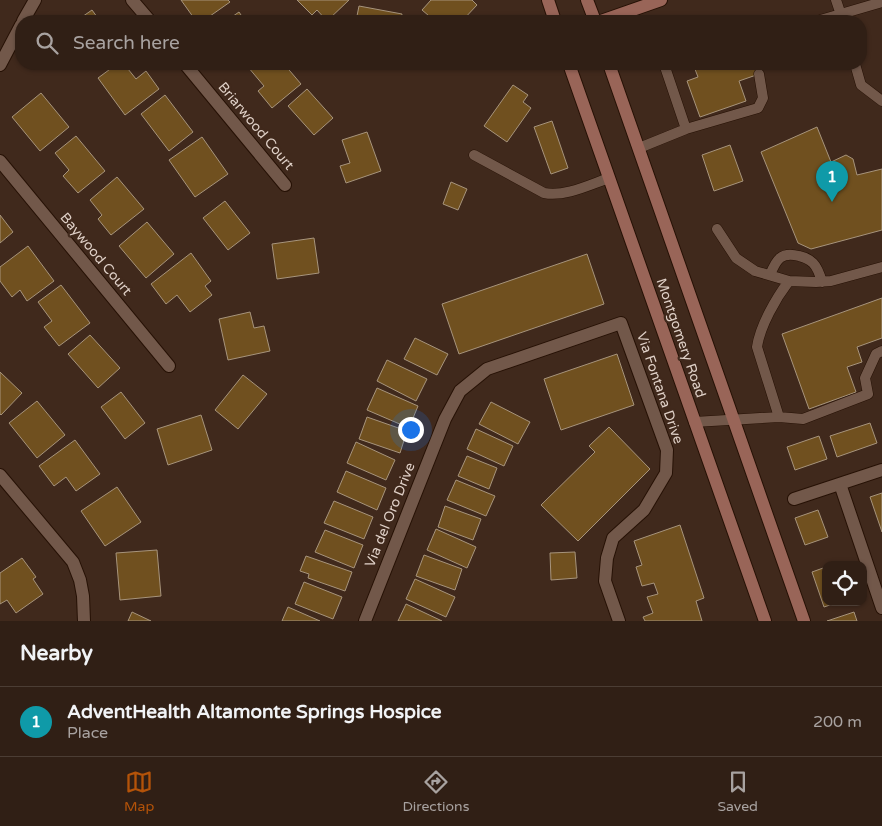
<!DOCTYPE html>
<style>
body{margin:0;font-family:"Varela Round",sans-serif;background:#3c2c22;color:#f1f3f6}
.controls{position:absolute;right:15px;bottom:15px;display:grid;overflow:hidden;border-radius:10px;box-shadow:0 1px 4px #0004}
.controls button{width:45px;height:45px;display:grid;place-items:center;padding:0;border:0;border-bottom:1px solid #4b3d34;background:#301f15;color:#f1f3f6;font:25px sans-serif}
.you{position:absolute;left:410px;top:429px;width:18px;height:18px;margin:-12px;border:4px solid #fff;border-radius:50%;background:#1a73e8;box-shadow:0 0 0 8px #1a73e833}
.badge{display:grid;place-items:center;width:32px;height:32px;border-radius:50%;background:#b45309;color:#fff;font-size:16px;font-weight:700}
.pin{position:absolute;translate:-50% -41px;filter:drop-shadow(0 1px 2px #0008)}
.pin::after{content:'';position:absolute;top:26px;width:18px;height:15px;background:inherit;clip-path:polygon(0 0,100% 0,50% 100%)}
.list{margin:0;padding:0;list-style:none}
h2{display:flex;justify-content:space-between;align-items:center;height:65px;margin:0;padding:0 20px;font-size:21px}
h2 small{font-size:16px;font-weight:400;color:#a8a2a0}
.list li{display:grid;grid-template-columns:32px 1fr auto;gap:15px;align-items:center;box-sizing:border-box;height:70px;padding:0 20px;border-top:1px solid #4b3d34}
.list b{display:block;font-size:19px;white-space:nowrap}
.list p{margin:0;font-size:16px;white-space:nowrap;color:#a8a2a0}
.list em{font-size:16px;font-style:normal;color:#a8a2a0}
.icon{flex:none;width:28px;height:28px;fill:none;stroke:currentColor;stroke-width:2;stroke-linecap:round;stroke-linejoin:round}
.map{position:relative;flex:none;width:882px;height:621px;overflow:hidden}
.search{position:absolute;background:#301f15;box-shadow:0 1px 4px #0004;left:15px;right:15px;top:15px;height:55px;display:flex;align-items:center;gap:12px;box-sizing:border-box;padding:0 18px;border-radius:20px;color:#a8a2a0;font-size:19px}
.sheet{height:135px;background:#301f15}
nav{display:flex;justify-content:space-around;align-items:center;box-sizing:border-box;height:70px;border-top:1px solid #4b3d34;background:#301f15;font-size:14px;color:#a8a2a0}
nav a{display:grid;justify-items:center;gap:2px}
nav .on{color:#b45309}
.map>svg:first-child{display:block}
</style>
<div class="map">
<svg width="882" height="621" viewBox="0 0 882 621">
<rect width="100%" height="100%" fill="#40291c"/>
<path fill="#70501f" stroke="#a7947c" d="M181,0H228L230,2L203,21H196Z
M297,0H349L327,21L317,10L312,15Z
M431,0H472L477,5L462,21H435L422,10Z
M359,6L402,14L401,21H356Z
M92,10L100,21H76Z
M239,12L245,21H226Z
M117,64H124L136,79L146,71L159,89L125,115L98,78Z
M252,64H284L301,84L272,108L258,91L264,86L248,67Z
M693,64H758L762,73L739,81L746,101L700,117L687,81L698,77Z
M513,85L528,95L523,102L531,108L507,142L484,126Z
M307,89L333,118L314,135L288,106Z
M41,93L69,127L40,151L12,117Z
M165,95L193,132L169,151L141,114Z
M552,121L568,168L551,174L534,127Z
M817,127L831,162L846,155L853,159L857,175L882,169V230L811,249L798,243L761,152Z
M367,132L381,171L346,183L340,166L350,163L342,140Z
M76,136L105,171L78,193L63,176L69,170L55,153Z
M202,137L228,174L195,197L169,160Z
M730,145L743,181L714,191L702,155Z
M117,177L144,209L111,235L98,219L102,215L90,200Z
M451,182L467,189L458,210L443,204Z
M225,201L250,233L228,250L203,218Z
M0,215L13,232L0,243Z
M147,222L174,254L146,278L119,246Z
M314,238L319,273L277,279L272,244Z
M28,246L54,281L27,301L20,290L12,297L0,281V267Z
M191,253L211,281L205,286L212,295L190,312L177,295L166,304L151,284Z
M587,254L604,304L459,354L442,304Z
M61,285L90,323L59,346L44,327L52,321L38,302Z
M882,298V338L857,347L862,362L847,367L856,392L809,409L782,334Z
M250,312L254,328L264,326L270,351L228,360L219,319Z
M90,335L120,368L98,388L68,354Z
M415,338L448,354L437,375L404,359Z
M617,354L634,405L561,430L544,379Z
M387,360L427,379L416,401L377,381Z
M0,372L22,393L1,415L0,414Z
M243,375L267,394L238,429L215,410Z
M377,388L418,406L409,428L367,410Z
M121,392L145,423L125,439L101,407Z
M37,401L65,435L37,458L9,423Z
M491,402L530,422L518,444L479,424Z
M201,415L212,450L168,465L157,429Z
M367,417L407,431L400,453L359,439Z
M870,423L877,443L837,457L830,436Z
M609,427L650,469L578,541L541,505L595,452L589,446Z
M476,429L513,446L504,466L467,449Z
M819,436L827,459L795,470L787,447Z
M75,440L100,474L76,491L66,477L54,486L39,466Z
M356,442L395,460L386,480L347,463Z
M467,456L497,468L489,489L458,476Z
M346,471L386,488L377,510L337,492Z
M456,480L495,496L486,516L447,500Z
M117,487L141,522L105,546L81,511Z
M882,493V532L870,497Z
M334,501L373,517L364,539L324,523Z
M445,506L481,519L473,540L438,527Z
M818,510L828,537L805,545L795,518Z
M680,525L704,598L696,601L702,621H645L643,617L653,613L647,597L658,594L654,583L642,586L636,567L642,565L634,541Z
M436,529L476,547L467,568L427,550Z
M325,530L363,545L354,568L315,552Z
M157,550L161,596L120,600L116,553Z
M575,552L577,578L551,580L550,553Z
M424,555L462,569L455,590L416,576Z
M306,556L352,572L345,591L308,578L309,574L300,571Z
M22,558L36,577L33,579L43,594L16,613L7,600L0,604V573Z
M826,567V602H839L824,607L812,572Z
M415,579L455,597L446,617L406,599Z
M304,582L342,597L333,619L295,604Z
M406,604L442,621H398Z
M288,607L320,621H282Z
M132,612L151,621H128Z
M854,612L857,621H827Z"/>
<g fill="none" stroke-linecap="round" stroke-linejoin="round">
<defs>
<path id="lane" d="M836,0L843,21
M817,21L882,2
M664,64L686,129
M855,64L861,85L882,101
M639,148L686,129L758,108L763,98L759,74
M474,155L544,193C565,197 589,185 609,178
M717,229L736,258L755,271L789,281
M770,275C776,260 781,251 799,256C804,257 809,259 813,263C818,268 820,275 822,282
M779,417L757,347C760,326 776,298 789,281L816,282L831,281L882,267
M694,422L779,417L803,419L868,394L865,378L876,354L882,351"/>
<path id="street" d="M132,0L150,21
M23,21L35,0
M185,64L285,185
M0,65L21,25
M0,161L169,366
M0,475L73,562L80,580L83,596L84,621
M840,484L882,608
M794,499L882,470
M365,621L445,419L460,391L487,369L621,323L667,450L666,473L644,510L613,538L607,558L605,581L619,621"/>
<path id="secondary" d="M548,0L555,21
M587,0L595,21
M601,21L661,0
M569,64L765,621
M609,64L804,621"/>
</defs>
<use href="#lane" stroke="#261105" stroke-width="11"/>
<use href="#street" stroke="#261105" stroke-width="14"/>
<use href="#secondary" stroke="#261105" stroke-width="14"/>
<use href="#lane" stroke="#72584a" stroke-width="10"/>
<use href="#street" stroke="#72584a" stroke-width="12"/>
<use href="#secondary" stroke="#996558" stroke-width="12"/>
</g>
<g text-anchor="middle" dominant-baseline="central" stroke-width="4.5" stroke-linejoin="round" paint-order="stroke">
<g font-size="14" fill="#dfd0c7" stroke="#40291c">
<text transform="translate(256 126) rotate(50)">Briarwood Court</text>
<text transform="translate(96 254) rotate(50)">Baywood Court</text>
<text transform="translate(681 338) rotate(71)">Montgomery Road</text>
<text transform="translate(660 388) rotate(71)">Via Fontana Drive</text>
<text transform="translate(390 515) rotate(-68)">Via del Oro Drive</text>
</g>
</g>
</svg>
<div class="controls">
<button><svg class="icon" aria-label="locate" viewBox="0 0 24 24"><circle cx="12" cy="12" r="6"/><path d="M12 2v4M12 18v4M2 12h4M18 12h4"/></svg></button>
</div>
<div class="you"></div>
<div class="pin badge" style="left:832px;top:202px;background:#0f9aa8">1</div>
<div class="search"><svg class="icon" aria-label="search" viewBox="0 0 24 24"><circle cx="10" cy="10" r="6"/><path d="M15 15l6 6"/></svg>Search here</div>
</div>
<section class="sheet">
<h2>Nearby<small></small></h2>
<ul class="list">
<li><span class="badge" style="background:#0f9aa8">1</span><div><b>AdventHealth Altamonte Springs Hospice</b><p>Place</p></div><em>200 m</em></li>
</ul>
</section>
<nav>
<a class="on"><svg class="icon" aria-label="map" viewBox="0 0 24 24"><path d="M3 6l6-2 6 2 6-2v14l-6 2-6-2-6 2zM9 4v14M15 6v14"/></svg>Map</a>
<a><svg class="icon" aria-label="directions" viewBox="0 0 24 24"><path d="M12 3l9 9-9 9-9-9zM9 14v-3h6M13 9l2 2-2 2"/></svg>Directions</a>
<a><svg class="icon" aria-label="saved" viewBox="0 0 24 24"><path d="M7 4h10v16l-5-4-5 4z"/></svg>Saved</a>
</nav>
